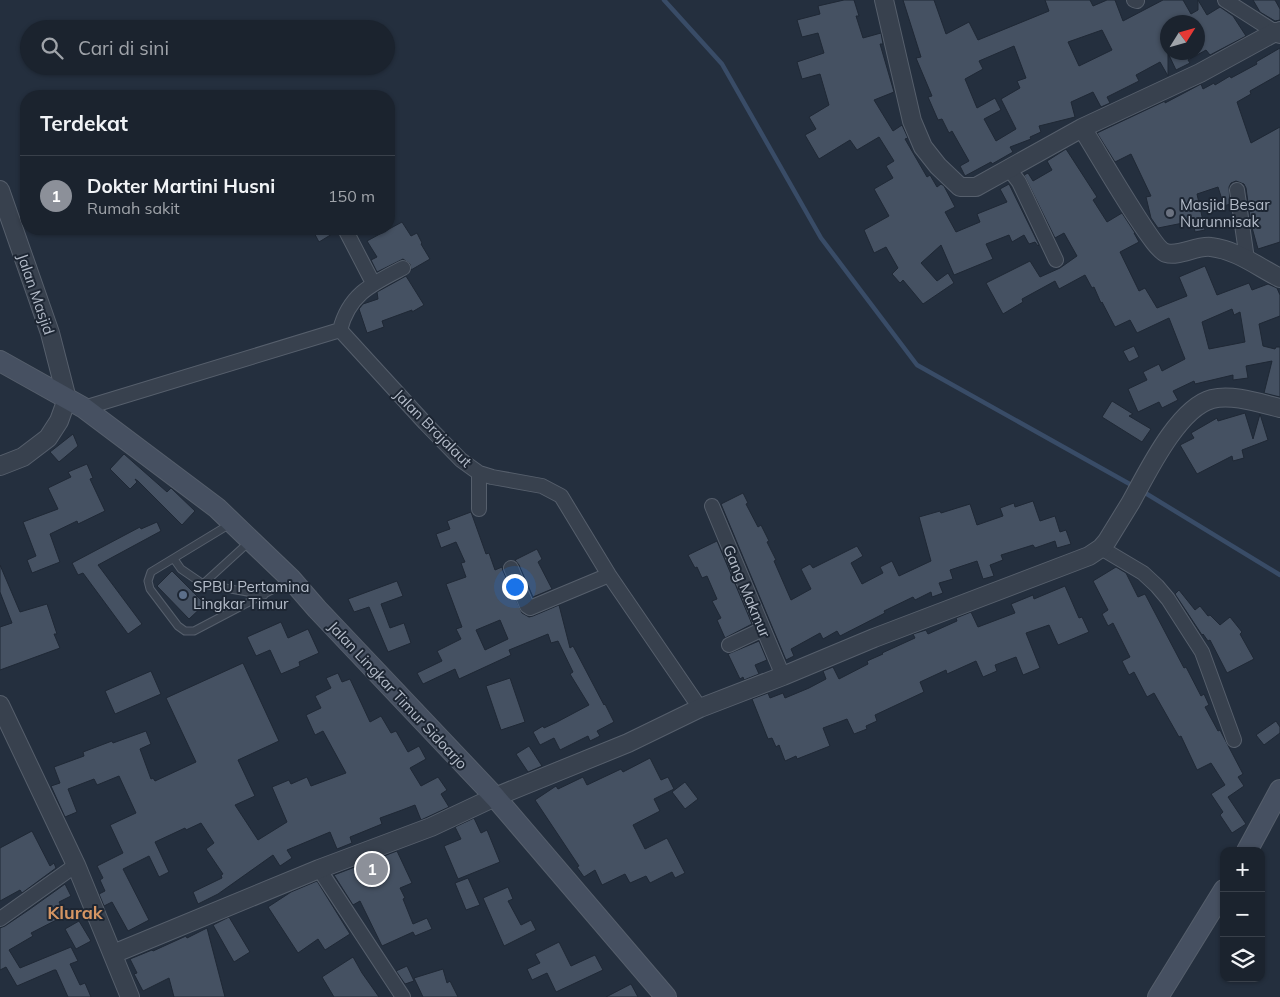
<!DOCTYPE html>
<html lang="id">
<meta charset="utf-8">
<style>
body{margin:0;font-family:Mulish,sans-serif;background:#282f3a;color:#f1f3f6}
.controls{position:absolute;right:15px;bottom:15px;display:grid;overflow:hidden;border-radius:10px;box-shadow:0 1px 4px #0004}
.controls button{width:45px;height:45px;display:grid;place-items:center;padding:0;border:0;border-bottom:1px solid #39404a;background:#1b232e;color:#f1f3f6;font:25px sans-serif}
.compass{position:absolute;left:1160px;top:15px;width:45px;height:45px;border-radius:50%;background:#1b232e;box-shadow:0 1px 4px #0004;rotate:53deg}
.you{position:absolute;left:514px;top:586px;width:18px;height:18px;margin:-12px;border:4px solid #fff;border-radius:50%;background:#1a73e8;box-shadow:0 0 0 8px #1a73e833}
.badge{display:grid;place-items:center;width:32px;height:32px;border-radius:50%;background:#8c9099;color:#fff;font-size:16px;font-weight:700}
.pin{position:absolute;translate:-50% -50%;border:2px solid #fff;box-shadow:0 1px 5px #0006}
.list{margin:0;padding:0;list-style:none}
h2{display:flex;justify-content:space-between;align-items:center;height:65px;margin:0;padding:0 20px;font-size:21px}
h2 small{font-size:16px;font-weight:400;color:#a0a4aa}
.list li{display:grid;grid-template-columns:32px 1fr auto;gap:15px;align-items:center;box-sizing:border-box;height:80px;padding:0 20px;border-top:1px solid #39404a}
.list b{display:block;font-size:19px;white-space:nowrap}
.list p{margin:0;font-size:16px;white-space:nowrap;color:#a0a4aa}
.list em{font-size:16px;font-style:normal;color:#a0a4aa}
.icon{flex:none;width:28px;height:28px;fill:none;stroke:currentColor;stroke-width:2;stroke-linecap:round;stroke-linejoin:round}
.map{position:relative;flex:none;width:1280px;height:997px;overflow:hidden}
.search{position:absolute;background:#1b232e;box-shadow:0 1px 4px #0004;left:20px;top:20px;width:375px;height:55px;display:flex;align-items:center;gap:12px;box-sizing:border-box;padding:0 18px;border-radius:28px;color:#a0a4aa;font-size:19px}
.panel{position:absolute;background:#1b232e;box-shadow:0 1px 4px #0004;left:20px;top:90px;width:375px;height:145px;border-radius:20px}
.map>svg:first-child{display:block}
</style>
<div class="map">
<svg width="1280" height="997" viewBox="0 0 1280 997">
<rect width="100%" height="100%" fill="#242f3e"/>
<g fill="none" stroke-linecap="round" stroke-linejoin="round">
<path stroke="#394c67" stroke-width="4.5" d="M664,0L722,64L821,238L917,365L1135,487
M1142,491L1280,575"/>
</g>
<path fill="#455162" stroke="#1f2835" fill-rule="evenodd" d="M844,0H854L859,16H856L863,38L881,33L883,44H880L894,92L874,100L893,131L902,125L908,138L905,139L927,177L930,175L937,187L941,184L944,186L955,207L945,212L956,232L980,222L977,214L1007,202L1000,189L1009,184L1039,245L1038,246L1035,242L1029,244L1024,235L1012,242L1009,235L986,244L993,259L954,275L941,245L921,263L937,281L948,273L954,283L923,304L903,280L900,283L892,274L898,268L886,247L874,253L864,230L889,216L874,189L893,178L886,166L894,161L879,137L857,150L850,140L819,159L805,135L816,129L809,117L829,105L820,74L802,79L797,62L824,53L818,33L802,37L797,20L820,14L818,6Z
M903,0H934L946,34L969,22L978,40L1049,11L1045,0H1090L1093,6L1107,0H1115L1123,21L1163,0H1183L1191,14L1198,10V0L1207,15L1220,7L1233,16L1246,36L1210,55L1206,50L1188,60L1190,63L1176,70L1168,53V76L1160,62L1136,75L1139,81L1107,97L1110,103L1101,107L1093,92L1071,102L1075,117L1039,126L1041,132L1030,137L1031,139L1010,147L1013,152L992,164L991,162L965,176L960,166L969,161L952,131L949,133L942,119L938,120L928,97L932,96L916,58L921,57ZM1168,22H1198V52H1168ZM1102,30L1112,50L1079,66L1068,42ZM1014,46L1026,78L1017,81L1020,88L1001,99L1016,129L996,141L984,119L1001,110L995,98L977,108L965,79L983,69L979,61Z
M1253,0H1275L1280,9V20L1275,21L1260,12Z
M1280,48V74L1250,91L1251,94L1237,102L1251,143L1280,127V242L1258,249L1251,224L1246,188L1244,184L1236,181L1231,183L1229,187L1230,204L1224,206L1218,187L1197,194L1205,230L1195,232L1193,221L1158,228L1151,218L1146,197L1151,196L1131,154L1115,162L1097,133L1165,101V103L1201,84L1203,89L1214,83L1215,85L1230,76L1231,78L1257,64L1256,62Z
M1066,149L1097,197L1093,200L1107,222L1122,213L1135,233H1134L1139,242L1120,252L1139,291L1145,288L1157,308L1187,296L1179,277L1205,266L1217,295L1249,283L1252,290L1268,284L1277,288L1280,295V316L1259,324L1263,346L1275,349L1276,347H1280V397L1264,393L1272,361L1246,366L1248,378L1233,380V375L1195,384L1194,381L1173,391L1178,400L1162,408L1159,402L1138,412L1128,389L1147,380L1143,372L1159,364L1162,371L1185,359L1169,318L1137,333L1130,320L1115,327L1102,302L1101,303L1094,287L1092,288L1085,275L1059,289L1055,281L1022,299L1023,302L1003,314L986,283L1030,261L1040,277L1060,268L1077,256L1064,233L1055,238L1024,175L1028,173L1033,181L1052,170L1047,161ZM1232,309L1234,315L1240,312L1245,342L1209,349L1202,322Z
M402,222L411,236L417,233L422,243L421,244L430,259L411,270L410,264L403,259L377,272L371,260L377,257L367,241Z
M312,229H336L337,231L319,242Z
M406,276L424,305L412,312V310L382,321L384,327L367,333L359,309L363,304L378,299L377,292Z
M1134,346L1139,357L1129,362L1123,351Z
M1112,401L1133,414L1129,416L1151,429L1142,442L1102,417Z
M1245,413L1253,439L1260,414L1268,440L1242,450L1244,458L1233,461L1232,456L1197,474L1180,445L1194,438L1191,433L1217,418L1218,421Z
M73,434L78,446L59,462L50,452Z
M124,454L167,492L171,488L195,511L182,525L138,481L135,479L137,482L130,489L110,469Z
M87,464L93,478L90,479L105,511L78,524L77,521L50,534L60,562L32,573L27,560L36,556L23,522L58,509L48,488L71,477L68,472Z
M743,493L748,503L746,504L758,527L761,525L769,541L767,542L776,560L774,561L791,600L811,589L801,569L810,564L813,568L857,546L863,556L851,563L862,584L883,573L880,567L892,561L899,576L931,561L919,517L940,511L941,513L970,504L977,525L1003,516L1000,508L1014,503L1015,507L1033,501L1040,521L1055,516L1060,532L1066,530L1071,544L1057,548L1055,541L1035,548L1033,545L1001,555L1003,560L990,565L994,576L983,579L977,561L950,570L953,579L939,583L943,593L932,597L931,592L915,600L913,597L884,611L885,613L840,636L837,631L823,639L820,633L791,649L794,656L786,660L721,504Z
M471,512L486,554L489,553L495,570L502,567L503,571L522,613L529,617L533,616L559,605L570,648L573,646L604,705L605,704L614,722L597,731L600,736L590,741L588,736L560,750L554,738L540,745L533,732L543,726L544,728L557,722L589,705L570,674L573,672L558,641L551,643L548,634L509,650L511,655L459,679L455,669L423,684L417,673L442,661L437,651L461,639L456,629L462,627L446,584L466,577L461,563L465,562L456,542L441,548L436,534L450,529L447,521ZM500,620L508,639L485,650L476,630Z
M157,522L161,531L98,565L142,624L128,634L83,573L78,575L72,563L140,527L141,529Z
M717,541L752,624L725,638L717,620L721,618L712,601L717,599L707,576L702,578L697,567L695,568L688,555Z
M537,549L542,559L538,562L552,589L533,597L519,565L515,560Z
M0,565L20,612L47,604L57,634H54L60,648L0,670V627L12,623L0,592Z
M1116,567L1126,573L1138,597L1145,594L1184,668L1186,667L1201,696L1204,694L1209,705L1205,707L1218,731L1220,730L1243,774L1238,777L1244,786L1228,797L1246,824L1232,833L1220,815L1223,812L1211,794L1225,785L1211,763L1197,770L1181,736L1179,737L1154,693L1147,697L1134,672L1129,675L1122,661L1130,657L1113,623L1108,626L1102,614L1108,610L1093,581Z
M172,571L205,604L189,619L157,586Z
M397,581L403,596L381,604L390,628L404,623L411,643L388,652L369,607L354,612L348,599Z
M1065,586L1079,618L1082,617L1089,632L1058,645L1049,625L1026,633L1040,668L1023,675L1016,657L995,665L997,671L983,677L976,661L947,674L946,670L920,682L924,692L875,715L877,721L866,726L867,729L854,734L847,719L823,728L830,746L797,759L796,756L785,761L779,745L776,747L772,738L768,739L752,699L768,693L770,698L783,693L785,698L809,688L826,679L823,671L833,667L839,679L868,664L867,661L883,654L882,653L915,638L913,634L926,630L928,634L957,621L956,618L971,612L978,627L1015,613L1011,604L1033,595L1034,599Z
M1179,590L1195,610L1200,606L1208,616L1210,615L1220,625L1230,617L1242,632L1240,634L1254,659L1227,673L1210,640L1208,641L1203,634L1202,635L1175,594Z
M281,622L288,638L308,629L319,653L299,662L300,666L281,674L270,650L256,656L247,637Z
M759,641L767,660L755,665L759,674L744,680L743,677L740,679L728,654Z
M243,663L279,741L238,760L255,796L235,805L258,840L287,822L272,787L289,780L291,784L307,777L311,786L346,773L323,731L315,735L306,715L321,708L315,696L331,688L326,678L338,673L342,682L350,679L370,722L381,716L391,733L396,731L408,752L419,746L426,759L410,768L421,786L438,777L447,790L441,794L449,807L421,820L415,805L402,810L380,818L382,824L350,837L352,843L337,849L330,832L287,850L292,858L280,866L273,855L218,894L198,904L193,892L222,878L221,875L223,874L206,849L214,843L201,823L186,830L185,828L155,842L169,872L159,877L149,856L123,869L149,920L128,931L112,902L104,906L99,894L105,891L100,880L103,878L97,866L123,853L110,825L136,813L119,776L97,785L94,779L68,789L77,812L65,817L51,786L60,783L54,767L84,756L83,752L112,741L113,743L146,731L151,744L140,749L151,779L153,778L155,781L196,762L166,698Z
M151,671L161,694L115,714L105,691Z
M510,678L525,722L501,730L486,686Z
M1276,721L1280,727V733L1264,745L1256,735Z
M529,746L542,766L528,772L516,754Z
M650,758L661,780L668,777L674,789L654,799L660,811L633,825L645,849L667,838L685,873L675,878L672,872L650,883L646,876L630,883L625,874L602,885L595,870L584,877L577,867L579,866L535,800L556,786L558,789L583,777L587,785L621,769L623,772Z
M685,782L698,799L685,809L672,792Z
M474,818L481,833L487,830L500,862L458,879L444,846L461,839L455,827Z
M32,831L50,866L54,863L56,868L22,893L20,890L0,901V848Z
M397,851L412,883L400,888L405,898L403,899L413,924L427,918L432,929L415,936L413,932L382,946L360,901L353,905L334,875Z
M468,878L480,905L466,910L455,883Z
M317,881L350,934L325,950L318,939L298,953L268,907L291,892Z
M65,884L71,896L59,902L66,915L31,933L33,936L9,950L20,968L71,947L78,961L70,964L80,985L85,983L91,997H68L56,970H54L17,986L6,967L0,970V928L5,926L30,909Z
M508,887L513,899L508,901L521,925L531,920L536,930L504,946L483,898Z
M229,917L250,952L234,962L213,925Z
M79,921L91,941L76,949L65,929Z
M207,928L225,997H174L169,978L143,991L134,974L137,973L130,959L152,950L153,951L186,936L187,938Z
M559,942L571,966L595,955L603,970L556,992L547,973L532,980L527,969L540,963L535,954Z
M353,957L362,973L379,997H334L322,977Z
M407,966L414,981L405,984L396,971Z
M443,969L447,983L450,981L458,997H423L414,978Z
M631,984L638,997H606Z"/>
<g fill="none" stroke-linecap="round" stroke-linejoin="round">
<defs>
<path id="service" d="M230,524L151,572L148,581L150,589L178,626L185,631H194L289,581
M174,559L181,569L203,584L264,595
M203,584L249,542"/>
<path id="minor" d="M1134,0L1137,1
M1225,0L1275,32L1280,29
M1009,169L1019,182L1056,260
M1237,190L1247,259
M345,229L373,283
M340,330C349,294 372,284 403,268
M84,408L340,330L425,423L461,460L479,473L492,477L542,486L561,496L609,575L700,708
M479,473V509
M712,506L783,676
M1101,548L1143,573L1157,586L1168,599L1202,652L1234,740
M511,568L527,606L530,608L609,575
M729,645L763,629
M319,869L403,997
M0,919L76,865"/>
<path id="tertiary" d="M884,0L912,121L923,147L938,166L960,187H976L1082,128L1200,73L1275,32L1280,34
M1082,128C1094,146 1153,250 1166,253C1179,257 1197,245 1211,247C1237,250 1258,267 1280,278
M0,190L50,333L67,399L59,421L48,438L23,457L0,466
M0,705L76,865L130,997
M113,954L319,869L431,827L495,797L628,743L700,708L783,676L874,638L1089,556L1101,548L1107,541C1115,528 1123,515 1131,502C1147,473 1178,408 1212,399C1233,394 1259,403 1280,408"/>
<path id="secondary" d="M0,361L84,408L217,508L291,579L317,609L495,797L666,997
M1247,851L1280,790
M1158,997L1224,890"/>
</defs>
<use href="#service" stroke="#565f6c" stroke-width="9"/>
<use href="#minor" stroke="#565f6c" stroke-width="16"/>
<use href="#tertiary" stroke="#565f6c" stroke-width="20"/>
<use href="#secondary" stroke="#565f6c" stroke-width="22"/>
<use href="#service" stroke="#38414e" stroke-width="7"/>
<use href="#minor" stroke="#38414e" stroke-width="14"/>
<use href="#tertiary" stroke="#38414e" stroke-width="18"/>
<use href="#secondary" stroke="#465061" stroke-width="20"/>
</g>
<circle fill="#6b7280" stroke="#1d2633" stroke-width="2" cx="1170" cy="213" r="5"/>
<circle fill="#5c6f8a" stroke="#1d2633" stroke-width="2" cx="183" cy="595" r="5"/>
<g text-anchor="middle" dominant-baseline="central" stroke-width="4" stroke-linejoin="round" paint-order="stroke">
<g font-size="15" fill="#b4bcc9" stroke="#1d2633" text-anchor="start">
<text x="1180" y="204">Masjid Besar<tspan x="1180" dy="17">Nurunnisak</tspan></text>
<text x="193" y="586">SPBU Pertamina<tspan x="193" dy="17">Lingkar Timur</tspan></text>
</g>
<g font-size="15" fill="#b4bcc9" stroke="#1d2633">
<text transform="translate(36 294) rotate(71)">Jalan Masjid</text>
<text transform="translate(433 428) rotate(45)">Jalan Brajalaut</text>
<text transform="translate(747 591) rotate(67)">Gang Makmur</text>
<text transform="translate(398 695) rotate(47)">Jalan Lingkar Timur Sidoarjo</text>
</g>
<g font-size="18" font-weight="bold" fill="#d59563" stroke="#1d2633">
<text x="75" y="912">Klurak</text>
</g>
</g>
</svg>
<div class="controls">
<button>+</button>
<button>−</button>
<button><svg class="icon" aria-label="layers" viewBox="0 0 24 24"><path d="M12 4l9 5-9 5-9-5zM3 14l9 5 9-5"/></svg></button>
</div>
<svg class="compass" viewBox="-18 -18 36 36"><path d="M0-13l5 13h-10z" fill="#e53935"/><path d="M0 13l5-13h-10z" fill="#a0a4aa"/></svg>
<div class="you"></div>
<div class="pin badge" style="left:372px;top:869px">1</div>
<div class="search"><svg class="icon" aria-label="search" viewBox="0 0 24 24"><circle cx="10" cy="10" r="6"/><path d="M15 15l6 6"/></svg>Cari di sini</div>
<section class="panel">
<h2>Terdekat<small></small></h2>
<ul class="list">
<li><span class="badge">1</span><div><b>Dokter Martini Husni</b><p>Rumah sakit</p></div><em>150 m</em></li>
</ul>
</section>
</div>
